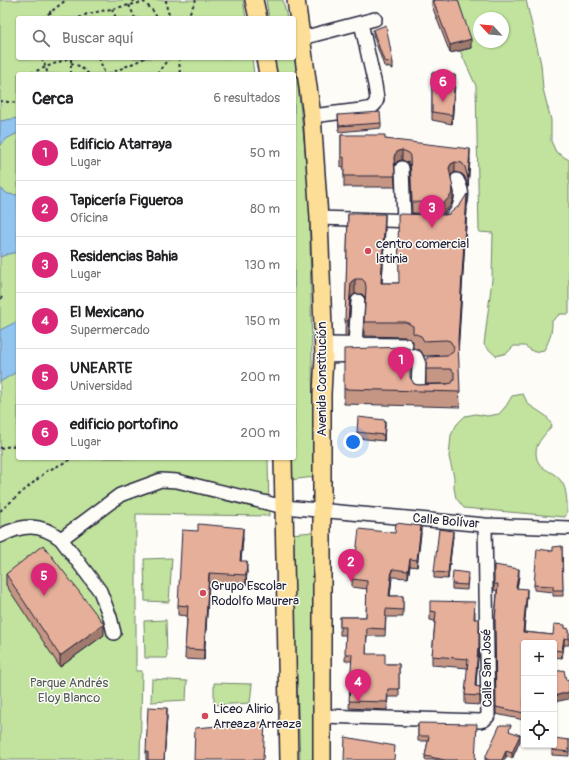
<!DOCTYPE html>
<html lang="es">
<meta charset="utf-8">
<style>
body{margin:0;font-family:Pangolin,sans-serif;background:#f2f2f2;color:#202124}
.controls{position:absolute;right:12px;bottom:12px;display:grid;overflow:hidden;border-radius:4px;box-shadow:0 1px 3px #0004}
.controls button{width:36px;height:36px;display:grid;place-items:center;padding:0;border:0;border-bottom:1px solid #e0e0e0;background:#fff;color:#202124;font:20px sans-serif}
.compass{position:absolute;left:473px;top:12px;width:36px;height:36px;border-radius:50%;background:#fff;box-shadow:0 1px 3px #0004;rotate:296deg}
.you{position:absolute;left:353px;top:442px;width:14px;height:14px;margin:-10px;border:3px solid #fff;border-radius:50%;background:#1a73e8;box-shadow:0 0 0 6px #1a73e833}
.badge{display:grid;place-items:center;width:26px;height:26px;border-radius:50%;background:#db2777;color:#fff;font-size:13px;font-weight:700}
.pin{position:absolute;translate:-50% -33px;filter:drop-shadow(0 1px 2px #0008)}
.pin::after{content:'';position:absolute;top:21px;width:14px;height:12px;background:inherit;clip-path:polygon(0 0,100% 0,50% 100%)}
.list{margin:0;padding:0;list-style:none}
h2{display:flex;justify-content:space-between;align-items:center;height:52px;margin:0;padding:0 16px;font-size:17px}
h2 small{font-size:13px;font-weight:400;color:#757577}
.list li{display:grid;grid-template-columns:26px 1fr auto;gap:12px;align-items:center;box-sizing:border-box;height:56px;padding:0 16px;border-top:1px solid #e0e0e0}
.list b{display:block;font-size:15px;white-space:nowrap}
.list p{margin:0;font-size:13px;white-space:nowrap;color:#757577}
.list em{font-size:13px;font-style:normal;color:#757577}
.icon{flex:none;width:22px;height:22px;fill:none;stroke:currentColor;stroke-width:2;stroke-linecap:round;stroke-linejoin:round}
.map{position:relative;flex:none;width:569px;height:760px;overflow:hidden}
.search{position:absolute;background:#fff;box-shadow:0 1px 3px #0004;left:16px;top:16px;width:280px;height:44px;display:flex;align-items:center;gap:10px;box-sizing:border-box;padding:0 14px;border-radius:4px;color:#757577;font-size:15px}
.panel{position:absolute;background:#fff;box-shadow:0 1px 3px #0004;left:16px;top:72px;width:280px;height:388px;border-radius:4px}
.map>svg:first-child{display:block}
</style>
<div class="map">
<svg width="569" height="760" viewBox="0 0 569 760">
<rect width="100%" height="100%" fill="#fdfcf7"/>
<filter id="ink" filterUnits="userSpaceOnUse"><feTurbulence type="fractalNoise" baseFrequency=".025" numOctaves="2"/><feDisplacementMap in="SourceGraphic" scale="8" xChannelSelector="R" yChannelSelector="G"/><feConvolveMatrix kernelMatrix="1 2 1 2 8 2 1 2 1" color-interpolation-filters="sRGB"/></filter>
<g filter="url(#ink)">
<path fill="#c1e39d" stroke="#72826c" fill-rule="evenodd" d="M0,0H243L246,18H18V58H252L254,74H18V458H268L269,516L136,514V671H142L140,760H0Z
M266,0H283L287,18H269Z
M437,0H526L541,64L543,89L551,120V141L556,152L569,160V314H560L552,321C552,332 550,340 544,350L534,352L525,346H514L507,353L496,356L484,345L492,279L493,233L479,232L476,86ZM479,18H503V42H479Z
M294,53L309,182L314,477L290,480V458H294V74H276L274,58H294Z
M523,394L528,404L546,416L552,425C547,433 536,442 536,452C536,471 553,469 561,481C566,487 566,495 567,502C567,508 568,512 565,517L464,508L456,498L454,488V477L449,457L451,435L457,424L465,416L476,414L487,416L499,414L506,406L512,396Z
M313,532V760H300L291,534Z
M172,558L169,602L145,601L144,559Z
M166,620L167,658H145L144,621Z
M152,679L187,681L186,700L151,702Z
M214,683L252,684L250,703L214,705Z"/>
<path fill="#91c4ee" stroke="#6583a6" d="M18,118V133L8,138L0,145V121Z
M0,188L8,194L18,195V252L8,254L0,257Z
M18,321V371L0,382V330Z"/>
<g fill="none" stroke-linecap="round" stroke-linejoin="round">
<defs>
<path id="minor" d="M302,38L375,19
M312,116L361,110L371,108L375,104L377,99L375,85L361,23
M402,168L404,221
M319,218L415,221
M450,219C458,214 463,200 461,190C460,187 459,183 457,180
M323,344L406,345
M355,344L358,301
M392,355L405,354L416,357L419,364L418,392L429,391
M324,356L361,355
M0,536C23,524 40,523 61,539
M114,633L110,617L100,591L61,539L120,495L161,480L177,481L284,507L485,525L569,528
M322,716L480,721L484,720L488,716L485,525"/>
<path id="major" d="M254,0L258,18
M296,0L312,116L319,218L324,356L322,394V760
M265,58L268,74
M283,458L289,760"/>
</defs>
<use href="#minor" stroke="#22223b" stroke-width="16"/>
<use href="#major" stroke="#22223b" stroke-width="20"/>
<path stroke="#22223b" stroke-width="2" stroke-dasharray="3 3" stroke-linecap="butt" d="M132,0L136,3
M166,0L167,10L171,18
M129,5L135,18
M112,9L116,18
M50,11L51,18
M43,18L66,0
M79,18L87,14L144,2L154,12L157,18
M187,18L196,0
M42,58L48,74
M99,58L105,74
M179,58L180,74
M71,63L79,66L89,74
M31,73L69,58
M71,74V58
M109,74L145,58
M157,74L169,58
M0,101L18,103
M0,299L3,297
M0,448L18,445
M0,511L47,471L74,458"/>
<use href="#minor" stroke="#fdfcf7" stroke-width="13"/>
<use href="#major" stroke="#fdde96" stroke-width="17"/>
</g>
<path fill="#c59684" stroke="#22223b" d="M432,0H458L471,48L450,53L432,6Z
M373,30L393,63V69L384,66L373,35Z
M432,72L455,83L452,124L432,120Z
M338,115L381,123V128L339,132Z
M341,135L385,139L470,159L468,188L465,177L462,174L455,172L451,176L453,198L451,205L445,212L443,214L412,213L410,168L409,163L402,160L398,161L395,164L394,167L395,187H344V167H341Z
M467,209L458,349L460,407L344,404V389L410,377L414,384L418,385L448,384H426V369L447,355L424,356L421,351L413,348V341L406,337L364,336V322L365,297L362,294H355L351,297L348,336H345L348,214L385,229L382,283H399L445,215Z
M385,425L384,441L357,438V432Z
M395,533H421L417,567L410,566L408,578L392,577L390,596H403V617H386L385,636H367L366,654L385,664H399V697H388L387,710L349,708L352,661H345L346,635H340V617H366L367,589L352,587V579L355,562Z
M453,536L448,579L434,578V572Z
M243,538L241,561L247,571L246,585L209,583L204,660L185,659L187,616L178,615V605Z
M562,546L563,596H553V592L534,590V585L553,551Z
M494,565L519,576L517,588L527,596L524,632L553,635L565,628L569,629V645H564L562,658L554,657V643H524V720L496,714L495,620L497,591L494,590Z
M6,574L104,635L60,667L6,585Z
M468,578L467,590L452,589V584Z
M430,611H475V619L479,648V657H478L476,686L480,687V705L465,704V695L468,668L432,665V656L435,621L430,620Z
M167,717L164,760H146V752Z
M418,723L476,760H425V756L428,741H418Z
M510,731L520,741L512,759L506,756L505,760H485V758Z
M569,740V756L552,755V750Z"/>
<path fill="#a07a6c" stroke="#22223b" d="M471,39V48L450,53V45Z
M455,75V83L452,124V115Z
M470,149V159L468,188V178Z
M402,150V160L398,161L395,164L394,168V158L395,154L398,151Z
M455,162V172L451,175L449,178V168L451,164Z
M453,188V198L451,205L445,212L443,214V203Z
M467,194V209L458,355V340Z
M385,214V229L381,298V283Z
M355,279V294L351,297L348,336V321L351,282Z
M385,420V425L384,441V435Z
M421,526V533L417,567V560Z
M243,528V538L240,570V561Z
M453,531V536L448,579V573Z
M410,559V566L408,578V571Z
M247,561V571L246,585V575Z
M392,569V577L389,603V596Z
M519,569V576L516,595V588Z
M209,573V583L204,660V650Z
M527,589V596L523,639V632Z
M104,624V635L60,667V656Z
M564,638V645L562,658V651Z
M478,648V657L475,696V686Z
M569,692V699L554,702V696Z
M167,708V717L164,760Z
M520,735V741L512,759V753Z
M506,751V756L505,760H502Z"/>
<path fill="#e5af9a" stroke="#22223b" d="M433,0H458L471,39L450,45Z
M386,25L393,63L384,61L373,30Z
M432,72L455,75L452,115L432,112Z
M380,112L381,123L339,126L338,115Z
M341,135H385V139L470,149L468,178L465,167L462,163L455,162L451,164L449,168L453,188L451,195L445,202L443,203L412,202L410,157L409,153L402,150L398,151L395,154L394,158L395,176H344V157H341Z
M467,194L458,340L460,392L344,389V349L404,347L410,349V377L414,384L418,385L447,384L452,383L454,379V372L450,369H426L427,357L447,356L453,352L454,347L450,341L446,340L424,341L421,336L413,333V326L406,322H364L366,287L365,282L362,279H355L351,282L348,321H345L348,214H385L381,283H399L398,214L445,215L449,214L460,205Z
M358,417L385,420L384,435L357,432Z
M396,523L421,526L417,560L410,559L408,571L392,569L389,596H403V610L386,609L385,629L367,628L366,654H385V664H399V689H388L387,702L349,701L352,654H345L346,627H340V617H366L367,581L352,579L354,562H355L359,529L395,533Z
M198,524L243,528L240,561H247L246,575L209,573L204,650L185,649L188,606L178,605L182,530L198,531Z
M439,529L453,531L448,573L434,572Z
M43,545L104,624L60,656L6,574Z
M562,546L563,590H553V586L534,585L537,549L553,551V547Z
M494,565L519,569L516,588L527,589L523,632L553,635L554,624L565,625V628L569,629V639L564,638L562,651L554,650V643H524V713L496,707L495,620L498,584H494Z
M453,571L468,573L467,585L452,584Z
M430,601L475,602L474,619H479V648H478L475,686L480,687V696L465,695L468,659L432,656L436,612L430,611Z
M564,670L566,680L569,679V692L554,696V684H555L554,672Z
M148,707L167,708L164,760H148V752H146Z
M265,722L263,760H194L195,728Z
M418,723L477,724L475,760H445L425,756L429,736H418Z
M500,725H511L509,731L520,735L512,753L506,751L502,760H489L485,758Z
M345,737L395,746L394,760H344Z
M554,738L569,740V752L552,750V745H554Z"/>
</g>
<g fill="#d1495b" stroke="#fdfcf7" stroke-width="1.5">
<circle cx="368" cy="251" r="4"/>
<circle cx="203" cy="593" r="4"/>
<circle cx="205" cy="716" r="4"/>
</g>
<g text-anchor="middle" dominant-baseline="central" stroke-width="3" stroke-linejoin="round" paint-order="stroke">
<g font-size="13" fill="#22223b" stroke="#fdfcf7" text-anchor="start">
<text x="376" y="244">centro comercial<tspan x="376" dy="15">latinia</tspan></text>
<text x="211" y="586">Grupo Escolar<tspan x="211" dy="15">Rodolfo Maurera</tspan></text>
<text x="213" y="709">Liceo Alirio<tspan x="213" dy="15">Arreaza Arreaza</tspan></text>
</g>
<g font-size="13" fill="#22223b" stroke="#fdfcf7">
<text transform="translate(322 379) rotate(-90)">Avenida Constitución</text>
<text transform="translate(446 521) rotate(5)">Calle Bolívar</text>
<text transform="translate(487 668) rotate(-91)">Calle San José</text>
</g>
<g font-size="13" fill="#525c58" stroke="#fdfcf7">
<text x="69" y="683">Parque Andrés<tspan x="69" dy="15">Eloy Blanco</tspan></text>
</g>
</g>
</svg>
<div class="controls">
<button>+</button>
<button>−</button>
<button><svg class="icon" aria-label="locate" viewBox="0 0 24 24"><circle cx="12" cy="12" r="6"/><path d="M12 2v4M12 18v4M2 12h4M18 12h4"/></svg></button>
</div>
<svg class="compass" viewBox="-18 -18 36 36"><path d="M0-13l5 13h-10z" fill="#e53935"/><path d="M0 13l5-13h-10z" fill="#757577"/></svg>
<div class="you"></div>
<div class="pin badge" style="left:401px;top:380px">1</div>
<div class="pin badge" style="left:351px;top:582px">2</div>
<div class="pin badge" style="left:432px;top:228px">3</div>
<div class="pin badge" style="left:358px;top:702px">4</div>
<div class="pin badge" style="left:44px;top:596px">5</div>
<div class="pin badge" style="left:443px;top:102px">6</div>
<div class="search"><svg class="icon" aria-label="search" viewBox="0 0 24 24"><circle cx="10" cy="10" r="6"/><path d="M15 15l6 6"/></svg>Buscar aquí</div>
<section class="panel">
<h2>Cerca<small>6 resultados</small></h2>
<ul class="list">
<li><span class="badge">1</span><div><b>Edificio Atarraya</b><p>Lugar</p></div><em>50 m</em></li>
<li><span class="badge">2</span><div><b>Tapicería Figueroa</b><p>Oficina</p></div><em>80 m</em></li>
<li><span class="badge">3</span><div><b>Residencias Bahia</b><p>Lugar</p></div><em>130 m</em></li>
<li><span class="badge">4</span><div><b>El Mexicano</b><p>Supermercado</p></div><em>150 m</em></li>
<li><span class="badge">5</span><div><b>UNEARTE</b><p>Universidad</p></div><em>200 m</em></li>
<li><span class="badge">6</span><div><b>edificio portofino</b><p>Lugar</p></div><em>200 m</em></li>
</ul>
</section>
</div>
